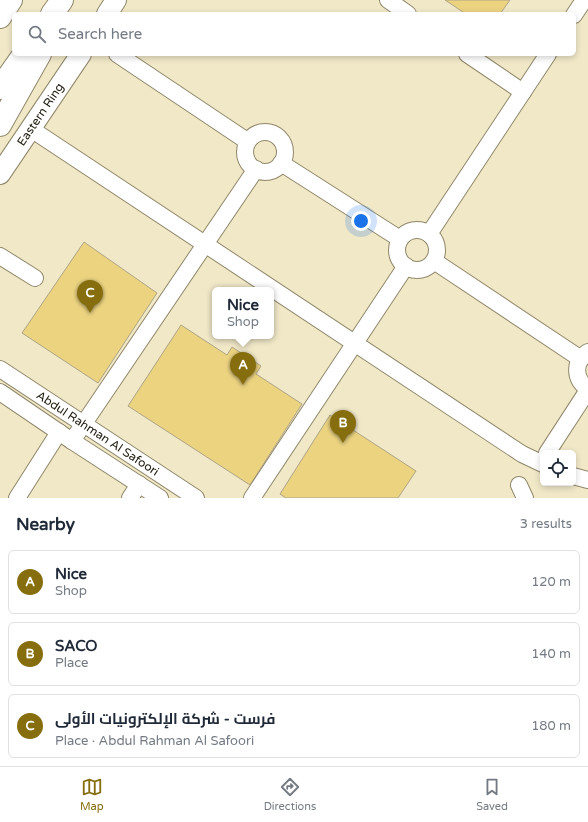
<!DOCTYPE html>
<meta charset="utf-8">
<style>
body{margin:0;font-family:"Varela Round",Cairo,sans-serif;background:#f6f6f7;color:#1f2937}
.controls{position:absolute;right:12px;bottom:12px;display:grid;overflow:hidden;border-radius:6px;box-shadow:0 2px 6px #0003}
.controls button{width:36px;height:36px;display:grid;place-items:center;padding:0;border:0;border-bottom:1px solid #e0e1e3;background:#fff;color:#1f2937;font:20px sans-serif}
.you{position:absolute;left:361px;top:221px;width:14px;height:14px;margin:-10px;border:3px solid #fff;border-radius:50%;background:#1a73e8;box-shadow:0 0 0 6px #1a73e833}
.badge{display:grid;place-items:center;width:26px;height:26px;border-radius:50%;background:#866e0e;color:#fff;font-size:13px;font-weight:700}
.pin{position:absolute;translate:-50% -33px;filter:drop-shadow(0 1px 2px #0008)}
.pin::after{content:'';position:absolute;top:21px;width:14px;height:12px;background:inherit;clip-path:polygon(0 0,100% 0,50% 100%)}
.popup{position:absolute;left:212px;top:287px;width:62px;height:52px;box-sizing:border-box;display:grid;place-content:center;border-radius:6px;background:#fff;filter:drop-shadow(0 1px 3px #0005);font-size:13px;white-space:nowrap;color:#747a83}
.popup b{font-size:15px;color:#1f2937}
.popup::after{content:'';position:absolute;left:50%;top:100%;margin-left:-8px;border:8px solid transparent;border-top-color:#fff}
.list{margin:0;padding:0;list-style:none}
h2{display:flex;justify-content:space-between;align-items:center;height:52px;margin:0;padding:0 16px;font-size:17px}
h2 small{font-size:13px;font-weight:400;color:#747a83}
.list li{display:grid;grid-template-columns:26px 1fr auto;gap:12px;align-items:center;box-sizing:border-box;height:64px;margin:0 8px 8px;padding:0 8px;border:1px solid #e0e1e3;border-radius:6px}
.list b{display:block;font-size:15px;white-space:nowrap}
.list p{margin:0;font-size:13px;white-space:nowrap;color:#747a83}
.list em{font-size:13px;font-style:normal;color:#747a83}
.icon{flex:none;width:22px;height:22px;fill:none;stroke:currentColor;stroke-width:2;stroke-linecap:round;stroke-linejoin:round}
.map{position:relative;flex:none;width:588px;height:498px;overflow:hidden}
.search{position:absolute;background:#fff;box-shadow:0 2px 6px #0003;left:12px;right:12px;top:12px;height:44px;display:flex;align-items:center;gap:10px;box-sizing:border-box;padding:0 14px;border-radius:6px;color:#747a83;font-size:15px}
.sheet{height:268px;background:#fff}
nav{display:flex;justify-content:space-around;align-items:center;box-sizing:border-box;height:56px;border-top:1px solid #e0e1e3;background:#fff;font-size:11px;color:#747a83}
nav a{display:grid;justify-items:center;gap:2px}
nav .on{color:#866e0e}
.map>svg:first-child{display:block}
</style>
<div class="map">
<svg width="588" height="498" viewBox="0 0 588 498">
<rect width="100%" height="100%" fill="#f1e8c8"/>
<path fill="#ebd380" stroke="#aea587" d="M445,0H510L500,14H466Z
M84,242L157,293L98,383L22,333Z
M181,325L227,355L232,347L261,366L256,374L302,404L250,485L128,406Z
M330,415L416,471L398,498H286L280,494Z"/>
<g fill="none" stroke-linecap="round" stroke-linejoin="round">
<defs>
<g id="minor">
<path d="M388,0L408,14"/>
<path d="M574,15L584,0"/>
<path d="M117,54L247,141"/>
<path d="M467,54L523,92"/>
<path d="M31,129L522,454L543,464"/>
<circle cx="265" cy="152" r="20"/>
<path d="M281,163L400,239"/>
<circle cx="417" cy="250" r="20"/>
<path d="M429,234L548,54"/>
<path d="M0,256L35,278"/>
<path d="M434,261L581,359"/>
<path d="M588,352C573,362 574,379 588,389"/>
<path id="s1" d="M0,369L196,498"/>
<path d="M0,392L72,441L160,498"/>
<path d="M72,441L256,169"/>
<path d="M547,453L588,390"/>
<path d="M573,476L588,480"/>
<path d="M519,485L525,498"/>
<path d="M17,498L59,432"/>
<path d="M130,498L139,484"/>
<path d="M252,498L406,266"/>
</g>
<g id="major">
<path d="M107,14L116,0"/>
<path id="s2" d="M0,174L81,54"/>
</g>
<path id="highway" d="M52,14L62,0
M0,17L11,0
M0,88L24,54
M0,125L40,54"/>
</defs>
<use href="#minor" stroke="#90876a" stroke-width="18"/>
<use href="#major" stroke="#90876a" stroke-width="22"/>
<use href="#highway" stroke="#90876a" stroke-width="24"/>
<use href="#minor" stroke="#fff" stroke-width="16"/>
<use href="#major" stroke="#fff" stroke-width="20"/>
<use href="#highway" stroke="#fff" stroke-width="22"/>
</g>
<g text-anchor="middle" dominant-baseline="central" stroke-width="3.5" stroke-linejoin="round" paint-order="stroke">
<g font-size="12" fill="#1e1b0f" stroke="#fff">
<text stroke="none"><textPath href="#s2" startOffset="72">Eastern Ring</textPath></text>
<text stroke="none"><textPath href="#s1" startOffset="117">Abdul Rahman Al Safoori</textPath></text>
</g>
</g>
</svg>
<div class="controls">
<button><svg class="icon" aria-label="locate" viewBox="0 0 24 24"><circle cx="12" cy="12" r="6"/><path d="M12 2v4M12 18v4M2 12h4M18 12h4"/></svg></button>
</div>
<div class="you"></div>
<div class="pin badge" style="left:243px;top:385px">A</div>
<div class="popup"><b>Nice</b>Shop</div>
<div class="pin badge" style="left:343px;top:443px">B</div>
<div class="pin badge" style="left:90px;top:313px">C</div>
<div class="search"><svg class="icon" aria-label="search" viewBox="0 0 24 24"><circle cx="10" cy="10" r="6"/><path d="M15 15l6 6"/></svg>Search here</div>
</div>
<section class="sheet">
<h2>Nearby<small>3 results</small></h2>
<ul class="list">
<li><span class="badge">A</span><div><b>Nice</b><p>Shop</p></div><em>120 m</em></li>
<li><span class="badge">B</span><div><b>SACO</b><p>Place</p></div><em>140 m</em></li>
<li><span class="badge">C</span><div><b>فرست - شركة الإلكترونيات الأولى</b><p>Place · Abdul Rahman Al Safoori</p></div><em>180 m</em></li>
</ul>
</section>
<nav>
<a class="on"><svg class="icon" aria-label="map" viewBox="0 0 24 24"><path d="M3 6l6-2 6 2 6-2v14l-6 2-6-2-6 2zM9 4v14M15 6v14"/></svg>Map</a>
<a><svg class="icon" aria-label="directions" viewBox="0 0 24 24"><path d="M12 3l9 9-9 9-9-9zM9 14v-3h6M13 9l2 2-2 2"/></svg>Directions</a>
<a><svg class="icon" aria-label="saved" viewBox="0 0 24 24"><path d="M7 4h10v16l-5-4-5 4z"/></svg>Saved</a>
</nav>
